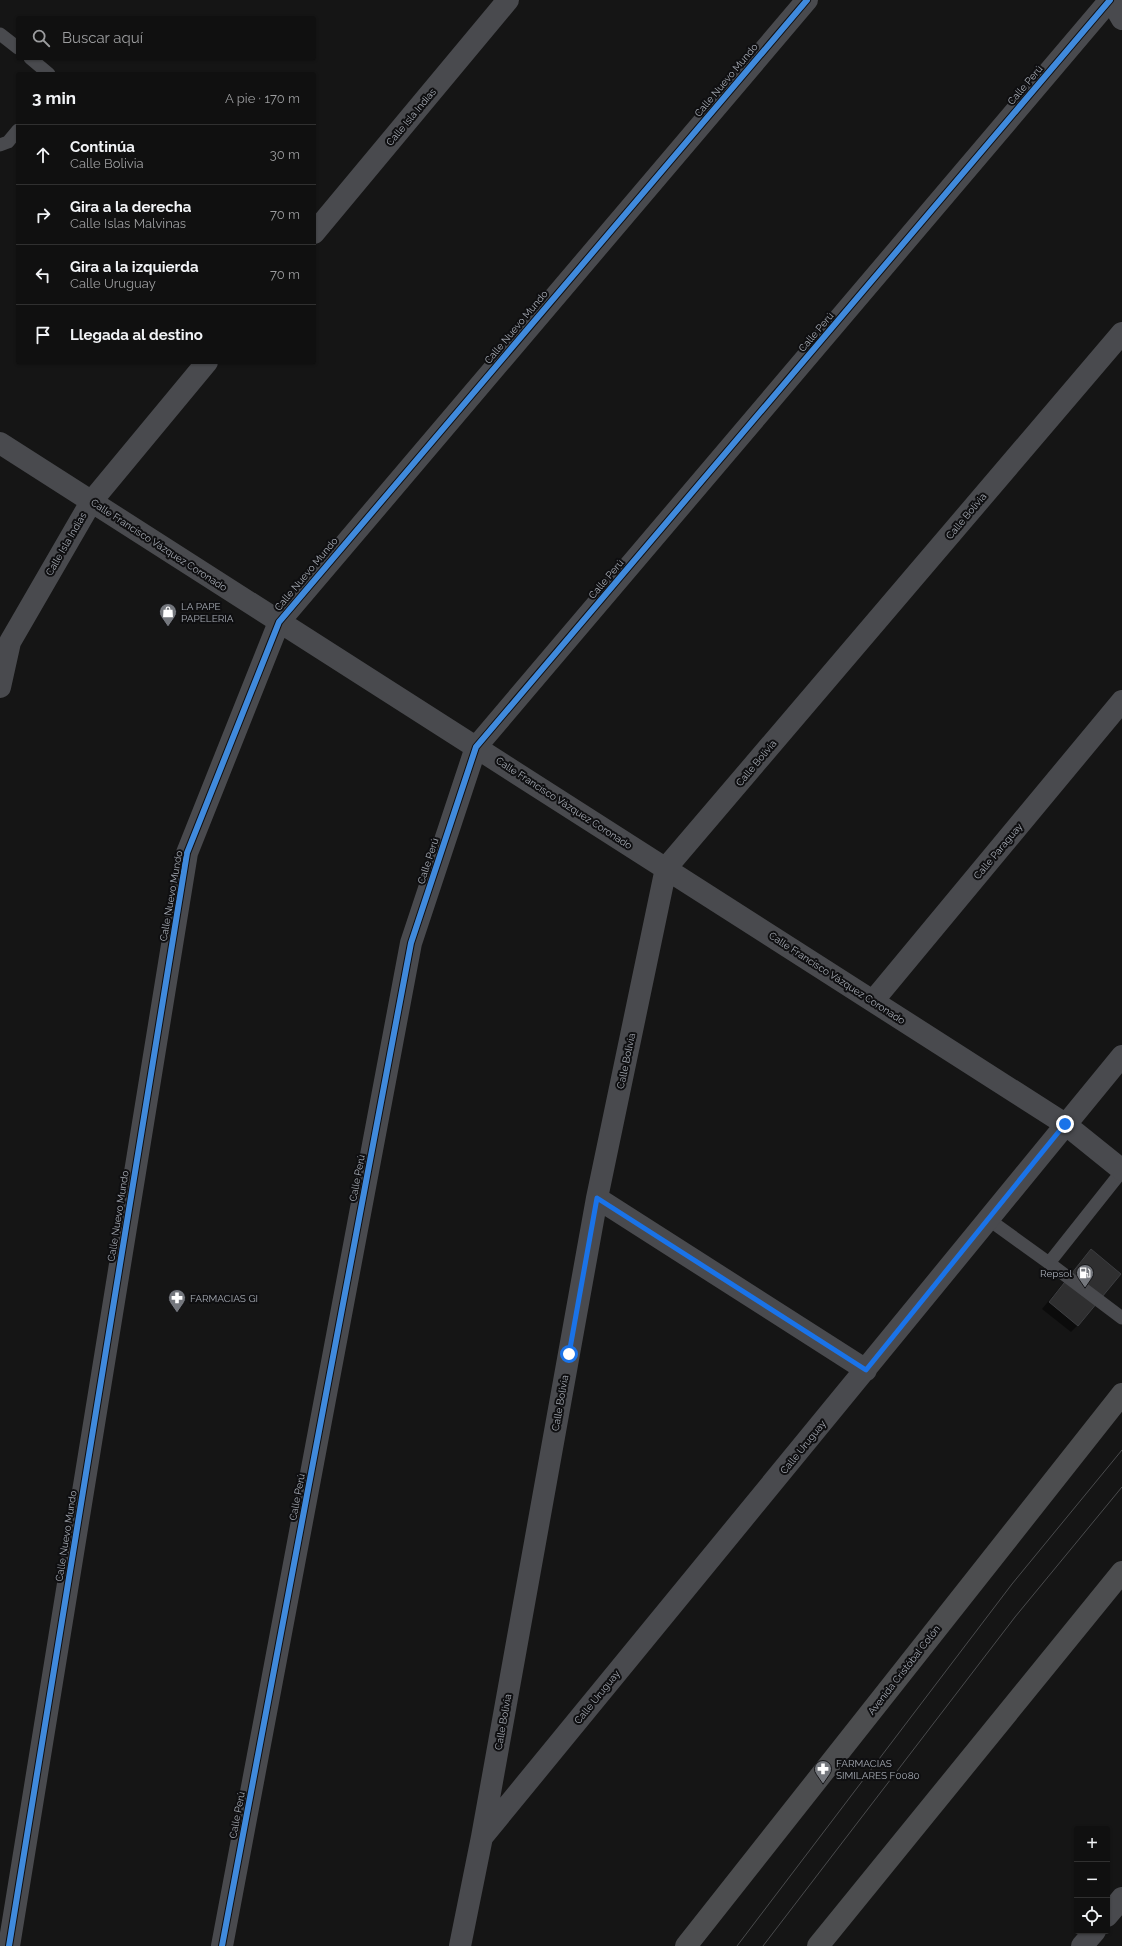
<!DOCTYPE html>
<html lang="es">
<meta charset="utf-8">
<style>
body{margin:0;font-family:Raleway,sans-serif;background:#191919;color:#f1f3f6}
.controls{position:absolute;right:12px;bottom:12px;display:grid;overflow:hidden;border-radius:4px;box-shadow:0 1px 3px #0004}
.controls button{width:36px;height:36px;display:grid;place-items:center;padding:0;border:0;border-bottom:1px solid #303030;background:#101010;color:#f1f3f6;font:20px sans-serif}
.stop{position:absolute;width:12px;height:12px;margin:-9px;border:3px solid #1a73e8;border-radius:50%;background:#fff}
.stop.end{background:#1a73e8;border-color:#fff;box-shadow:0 1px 4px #0008}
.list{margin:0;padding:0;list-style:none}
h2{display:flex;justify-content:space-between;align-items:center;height:52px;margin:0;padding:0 16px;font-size:17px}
h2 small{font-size:13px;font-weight:400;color:#9c9d9f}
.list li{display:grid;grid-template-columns:26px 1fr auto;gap:12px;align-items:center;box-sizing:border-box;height:60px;padding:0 16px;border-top:1px solid #303030}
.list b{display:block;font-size:15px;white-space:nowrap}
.list p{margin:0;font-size:13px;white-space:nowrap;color:#9c9d9f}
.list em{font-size:13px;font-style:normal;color:#9c9d9f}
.icon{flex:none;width:22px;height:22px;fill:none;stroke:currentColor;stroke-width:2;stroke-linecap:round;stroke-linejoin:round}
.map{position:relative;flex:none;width:1122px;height:1946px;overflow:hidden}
.search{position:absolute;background:#101010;box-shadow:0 1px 3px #0004;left:16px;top:16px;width:300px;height:44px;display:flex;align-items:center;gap:10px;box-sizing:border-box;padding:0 14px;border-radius:4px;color:#9c9d9f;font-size:15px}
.panel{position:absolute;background:#101010;box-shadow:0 1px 3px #0004;left:16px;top:72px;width:300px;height:292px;border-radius:4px}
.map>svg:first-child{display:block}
</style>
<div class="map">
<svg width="1122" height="1946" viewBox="0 0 1122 1946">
<rect width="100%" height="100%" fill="#151515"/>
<path fill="#0007" d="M1084,1258L1078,1325L1071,1332L1042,1309Z"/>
<path fill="#2f2f30" stroke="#3d3e41" d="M1091,1249L1121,1274L1078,1326L1049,1302Z"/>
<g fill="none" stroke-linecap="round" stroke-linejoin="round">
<path stroke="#494a4e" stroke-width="13" d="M0,34L18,48
M30,58L49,74
M0,145L8,142L18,130
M1122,1171L1049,1263L1122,1318
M988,1219L1049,1263"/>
<path stroke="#494a4e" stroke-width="22" d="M1111,0L1122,19
M314,233L508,0
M0,443L1065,1124L1122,1170
M0,687L10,642L91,502L207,362
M873,1001L1122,701
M597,1198L866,1370
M483,1836L1122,1056
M1107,1916L1122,1898
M9,1946L187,853L279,622L807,0
M222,1946L411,943L476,747L1110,0
M460,1946L482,1837L597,1198L666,868L1122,333
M1082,1946L1095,1931"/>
<path stroke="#4c4d4f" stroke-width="22" d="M686,1946L1122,1394
M818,1946L1122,1572"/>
<path stroke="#4a4b4d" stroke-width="1" d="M737,1946L1012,1584L1122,1450
M763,1946L1015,1617L1122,1487"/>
<defs>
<path id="cycleway" d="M9,1946L187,853L279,622L807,0
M222,1946L411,943L476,747L1110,0"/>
</defs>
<use href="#cycleway" stroke="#0f0f11" stroke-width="8"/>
<use href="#cycleway" stroke="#408adc" stroke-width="6"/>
</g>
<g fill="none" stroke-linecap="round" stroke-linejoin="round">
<path stroke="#1a73e8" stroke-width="5" d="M569,1354L597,1198L866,1370L1065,1124"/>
</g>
<defs>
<symbol id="shop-pin" viewBox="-11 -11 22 30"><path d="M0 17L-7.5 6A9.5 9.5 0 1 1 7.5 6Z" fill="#74777d" stroke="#0f0f11"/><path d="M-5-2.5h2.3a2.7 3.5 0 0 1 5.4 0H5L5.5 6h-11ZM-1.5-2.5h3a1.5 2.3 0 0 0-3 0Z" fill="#fff"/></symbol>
<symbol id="fuel-pin" viewBox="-11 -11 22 30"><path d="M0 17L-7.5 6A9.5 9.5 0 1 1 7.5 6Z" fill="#74777d" stroke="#0f0f11"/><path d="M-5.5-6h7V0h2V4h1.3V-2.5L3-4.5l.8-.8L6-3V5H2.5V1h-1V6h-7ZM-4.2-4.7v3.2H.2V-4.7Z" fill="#fff"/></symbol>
<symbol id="pharmacy-pin" viewBox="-11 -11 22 30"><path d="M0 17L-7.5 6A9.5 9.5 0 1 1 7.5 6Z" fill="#74777d" stroke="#0f0f11"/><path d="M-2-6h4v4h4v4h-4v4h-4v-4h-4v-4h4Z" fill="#fff"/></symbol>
</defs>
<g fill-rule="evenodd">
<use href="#shop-pin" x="158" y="602" width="20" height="27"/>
<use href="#fuel-pin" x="1075" y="1263" width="20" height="27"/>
<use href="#pharmacy-pin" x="167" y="1288" width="20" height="27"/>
<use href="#pharmacy-pin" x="813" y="1759" width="20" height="27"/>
</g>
<g text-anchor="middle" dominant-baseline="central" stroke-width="4" stroke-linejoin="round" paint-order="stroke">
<g font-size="10" fill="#a7acb5" stroke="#0f0f11">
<text transform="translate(726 80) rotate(-50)">Calle Nuevo Mundo</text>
<text transform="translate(1025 85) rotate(-50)">Calle Perú</text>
<text transform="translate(411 117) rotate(-50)">Calle Isla Indias</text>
<text transform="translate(516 327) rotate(-50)">Calle Nuevo Mundo</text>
<text transform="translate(816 332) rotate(-50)">Calle Perú</text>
<text transform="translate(966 516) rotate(-50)">Calle Bolivia</text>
<text transform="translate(66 544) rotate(-60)">Calle Isla Indias</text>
<text transform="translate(159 545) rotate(33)">Calle Francisco Vázquez Coronado</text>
<text transform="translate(306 574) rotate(-50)">Calle Nuevo Mundo</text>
<text transform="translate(606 579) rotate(-50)">Calle Perú</text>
<text transform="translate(756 763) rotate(-50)">Calle Bolivia</text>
<text transform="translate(564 803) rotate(33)">Calle Francisco Vázquez Coronado</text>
<text transform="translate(998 851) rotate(-50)">Calle Paraguay</text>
<text transform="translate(428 861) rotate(-72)">Calle Perú</text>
<text transform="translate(171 896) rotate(-80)">Calle Nuevo Mundo</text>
<text transform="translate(837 978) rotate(33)">Calle Francisco Vázquez Coronado</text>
<text transform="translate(626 1061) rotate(-78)">Calle Bolivia</text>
<text transform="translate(357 1178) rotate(-79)">Calle Perú</text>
<text transform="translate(118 1216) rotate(-81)">Calle Nuevo Mundo</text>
<text transform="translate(560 1403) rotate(-80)">Calle Bolivia</text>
<text transform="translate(803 1447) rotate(-51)">Calle Uruguay</text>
<text transform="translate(297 1497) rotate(-79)">Calle Perú</text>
<text transform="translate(66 1536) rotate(-81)">Calle Nuevo Mundo</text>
<text transform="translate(904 1670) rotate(-52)">Avenida Cristóbal Colón</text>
<text transform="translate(597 1697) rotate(-51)">Calle Uruguay</text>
<text transform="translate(503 1722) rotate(-80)">Calle Bolivia</text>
<text transform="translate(237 1815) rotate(-79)">Calle Perú</text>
</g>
<g font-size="10" fill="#a7acb5" stroke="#0f0f11" text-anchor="start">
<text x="181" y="606">LA PAPE<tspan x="181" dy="12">PAPELERIA</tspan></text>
<text x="1072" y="1273" text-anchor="end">Repsol</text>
<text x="190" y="1298">FARMACIAS GI</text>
<text x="836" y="1763">FARMACIAS<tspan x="836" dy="12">SIMILARES F0080</tspan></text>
</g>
</g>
</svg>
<div class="controls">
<button>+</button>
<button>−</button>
<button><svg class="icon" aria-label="locate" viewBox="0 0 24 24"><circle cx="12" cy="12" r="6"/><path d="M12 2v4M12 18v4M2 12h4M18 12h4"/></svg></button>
</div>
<div class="stop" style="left:569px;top:1354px"></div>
<div class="stop end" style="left:1065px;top:1124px"></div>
<div class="search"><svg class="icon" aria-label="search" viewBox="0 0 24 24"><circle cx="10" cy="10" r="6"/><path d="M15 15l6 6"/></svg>Buscar aquí</div>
<section class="panel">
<h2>3 min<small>A pie · 170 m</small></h2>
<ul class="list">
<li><svg class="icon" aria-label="ahead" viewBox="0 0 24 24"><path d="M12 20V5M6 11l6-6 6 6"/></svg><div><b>Continúa</b><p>Calle Bolivia</p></div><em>30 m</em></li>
<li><svg class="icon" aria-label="right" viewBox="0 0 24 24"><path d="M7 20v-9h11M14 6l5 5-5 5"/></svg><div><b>Gira a la derecha</b><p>Calle Islas Malvinas</p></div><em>70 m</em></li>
<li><svg class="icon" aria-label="left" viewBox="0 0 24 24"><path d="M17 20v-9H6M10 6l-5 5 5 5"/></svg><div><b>Gira a la izquierda</b><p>Calle Uruguay</p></div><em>70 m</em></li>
<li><svg class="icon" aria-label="arrive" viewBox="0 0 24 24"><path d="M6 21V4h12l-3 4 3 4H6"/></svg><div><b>Llegada al destino</b></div></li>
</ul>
</section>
</div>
